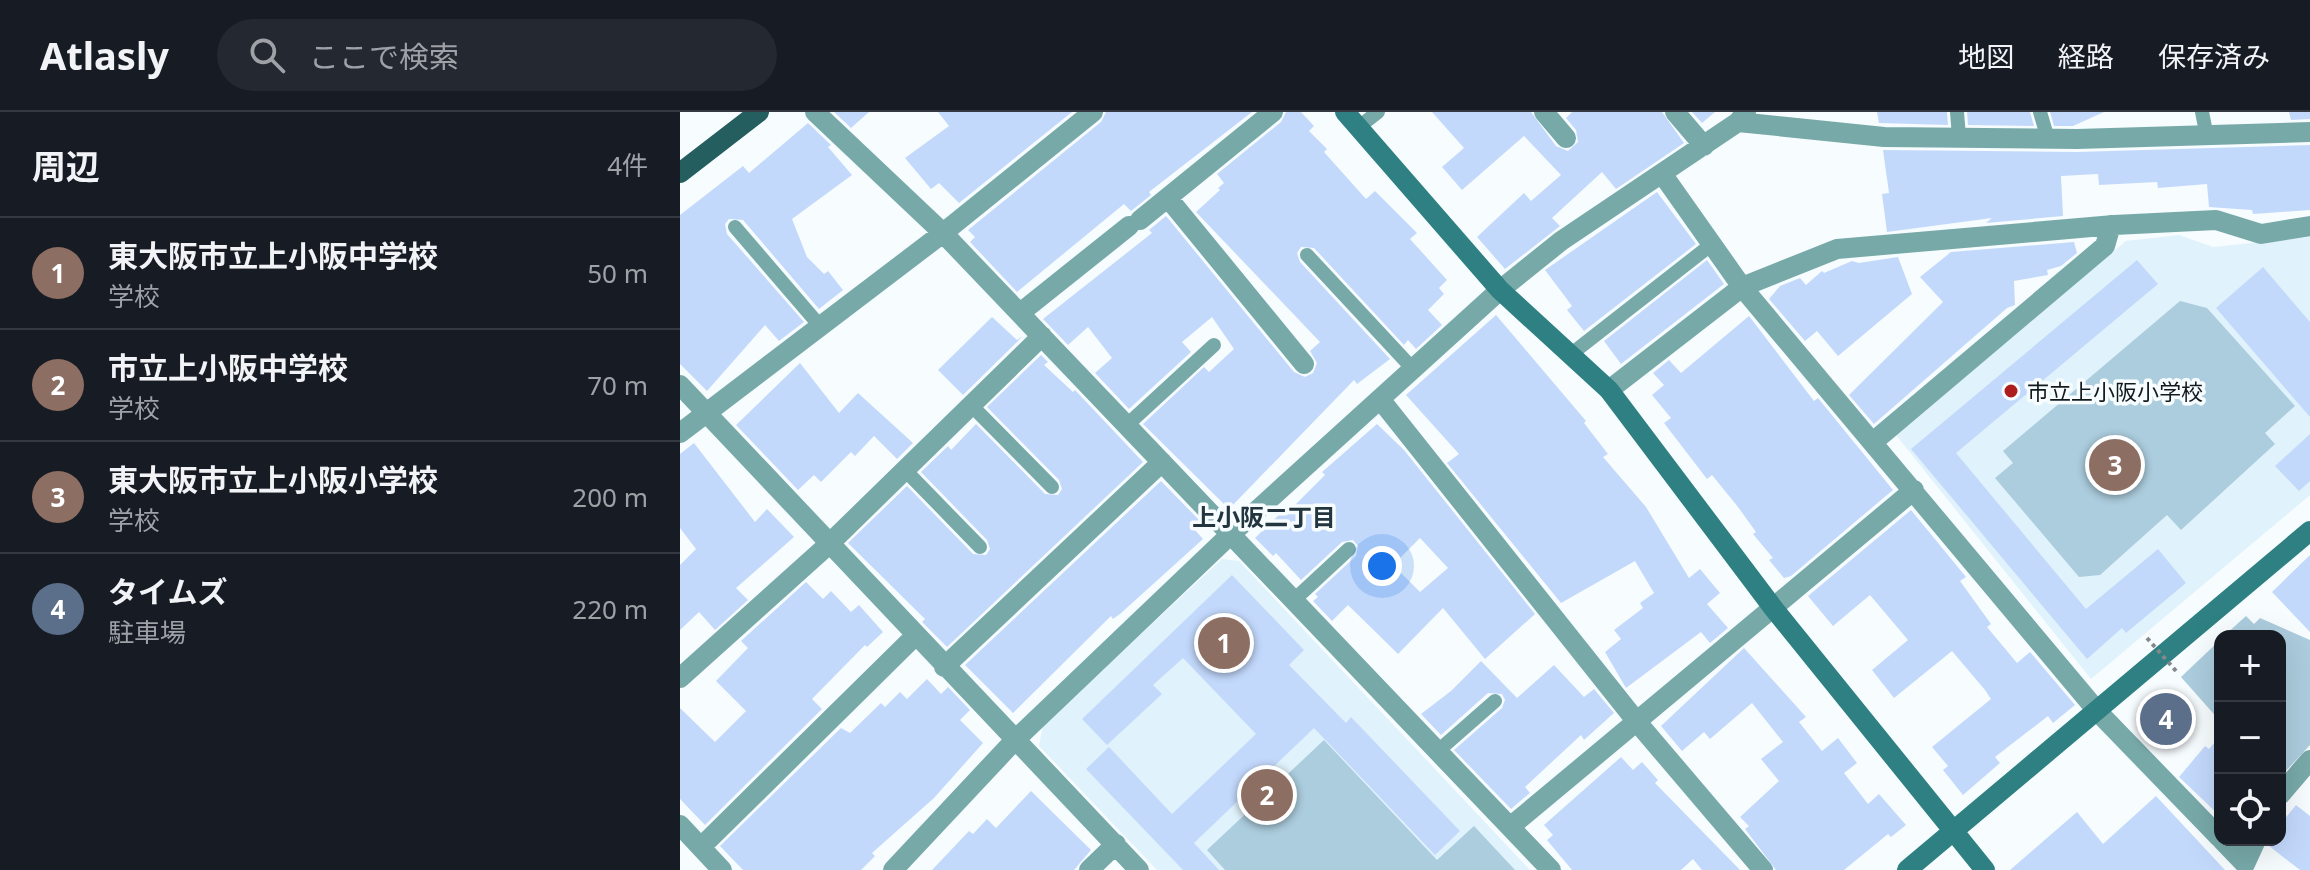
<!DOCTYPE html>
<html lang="ja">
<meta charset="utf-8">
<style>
body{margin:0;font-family:"Noto Sans","Noto Sans JP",sans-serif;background:#242831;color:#f1f3f6}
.controls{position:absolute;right:24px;bottom:24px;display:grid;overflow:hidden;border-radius:16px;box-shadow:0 8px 32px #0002}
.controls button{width:72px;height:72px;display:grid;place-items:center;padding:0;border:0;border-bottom:2px solid #363941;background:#171b24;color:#f1f3f6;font:40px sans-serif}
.you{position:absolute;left:702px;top:454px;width:28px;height:28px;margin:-20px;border:6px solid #fff;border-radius:50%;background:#1a73e8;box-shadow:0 0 0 12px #1a73e833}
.badge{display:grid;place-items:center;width:52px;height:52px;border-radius:50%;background:#d39395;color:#fff;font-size:26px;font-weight:700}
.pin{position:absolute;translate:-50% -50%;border:4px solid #fff;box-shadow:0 2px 8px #0006}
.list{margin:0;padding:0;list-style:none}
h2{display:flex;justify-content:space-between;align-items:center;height:104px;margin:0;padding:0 32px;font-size:34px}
h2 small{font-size:26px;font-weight:400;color:#9ea1a6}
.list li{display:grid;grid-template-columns:52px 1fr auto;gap:24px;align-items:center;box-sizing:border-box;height:112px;padding:0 32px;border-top:2px solid #363941}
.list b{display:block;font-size:30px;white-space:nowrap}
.list p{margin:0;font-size:26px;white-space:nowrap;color:#9ea1a6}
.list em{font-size:26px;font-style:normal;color:#9ea1a6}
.icon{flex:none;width:44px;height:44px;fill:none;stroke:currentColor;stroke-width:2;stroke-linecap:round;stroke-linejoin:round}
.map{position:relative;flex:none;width:1630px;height:758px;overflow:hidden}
header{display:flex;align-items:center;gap:48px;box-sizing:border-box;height:112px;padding:0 40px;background:#171b24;border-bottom:2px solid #363941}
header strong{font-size:38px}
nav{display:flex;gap:44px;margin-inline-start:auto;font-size:28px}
.search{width:560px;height:72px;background:#242831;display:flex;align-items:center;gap:20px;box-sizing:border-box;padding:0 28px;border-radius:44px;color:#9ea1a6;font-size:30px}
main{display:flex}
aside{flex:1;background:#171b24}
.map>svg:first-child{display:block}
</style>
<header>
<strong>Atlasly</strong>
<div class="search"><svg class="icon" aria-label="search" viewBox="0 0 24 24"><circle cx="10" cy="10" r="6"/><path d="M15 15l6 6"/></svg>ここで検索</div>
<nav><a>地図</a><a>経路</a><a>保存済み</a></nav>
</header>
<main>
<aside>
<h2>周辺<small>4件</small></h2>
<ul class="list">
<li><span class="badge" style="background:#8d6e63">1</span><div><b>東大阪市立上小阪中学校</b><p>学校</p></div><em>50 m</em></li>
<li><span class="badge" style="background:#8d6e63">2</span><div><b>市立上小阪中学校</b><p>学校</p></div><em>70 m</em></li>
<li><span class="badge" style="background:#8d6e63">3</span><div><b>東大阪市立上小阪小学校</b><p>学校</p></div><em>200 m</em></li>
<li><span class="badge" style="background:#5c6f8a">4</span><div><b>タイムズ</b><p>駐車場</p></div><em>220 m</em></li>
</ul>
</aside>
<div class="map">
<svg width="1630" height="758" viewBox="0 0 1630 758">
<rect width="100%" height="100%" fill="#f7fcfe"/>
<path fill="#e0f2fb" d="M1499,123L1533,135L1630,125V383L1411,567L1216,323L1446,129Z
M542,447L559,449L850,758H477L359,634L363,613Z"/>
<path fill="#accdde" d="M1500,189L1527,196L1615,294L1585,321L1595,332L1501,418L1487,403L1420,463L1399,465L1315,366L1333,351L1323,339Z
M1566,504L1574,512L1580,506L1630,528V633L1604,661L1600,658V524H1544Z
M1540,528V609L1501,565Z
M644,628L757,748L794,714L835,758H545L527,738Z"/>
<path fill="#c3d9fc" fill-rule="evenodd" d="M154,0H189L171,16Z
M258,0H392L279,91L259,71L251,77L225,46L269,14Z
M426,0H572L469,80L471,83L451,99L444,92L337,180L290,130L295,125L288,118L421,10Z
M606,0H621L634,14L629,19L647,37L644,40L686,87L695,79L737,121L730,127L767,168L759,176L764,182L748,198L762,213L736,237L728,228L724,233L634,136L621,135L617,141L620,150L710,247L677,272L674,268L549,397L463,312L524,255L529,260L554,237L532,205L502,230L511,240L449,297L415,261L432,246L408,215L388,233L363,207L472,121L469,118L486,104L614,260L625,265L633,261L637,251L630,239L640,230L516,100L540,78L538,76L544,71L537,62L601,10Z
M752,0H851L876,34L888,39L898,30L896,18L886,6L892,0H982L1004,31L936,77L922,60L872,106L880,114L825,157L797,125L844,81L851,89L881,63L844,24L782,78L762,55L784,36Z
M1012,0H1035L1022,11Z
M1197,0H1267L1268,13L1199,11Z
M1287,0H1350L1354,14L1288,13Z
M1370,0H1424L1393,14H1374Z
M1609,0H1630V7L1611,8Z
M128,11L151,33L148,35L172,63L112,107L127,145L144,162L148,159L163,178L139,197L63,108L49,107L45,112L47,122L124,210L99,229L85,213L27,279L0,252V103L63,54L69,61Z
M1630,33V98L1573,102L1572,98L1529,95L1527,72L1478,76L1477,70L1419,73L1418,62L1381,64L1383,104L1306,111L1312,106L1207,120L1202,82L1209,81L1203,38L1397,40Z
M977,80L1016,132L904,219L887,198L892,194L865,158Z
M1394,130L1397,141L1381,154L1367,158L1368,163L1334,169L1335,193L1327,196L1194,312L1169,283L1263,190L1240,165L1271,140Z
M1218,145L1232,182L1158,244L1137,219L1125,229L1089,187L1100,174L1120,166L1126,173L1142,159L1144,161L1172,149L1179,151Z
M1027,148L1044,172L941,252L924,229Z
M1457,148L1478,172L1276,341L1406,497L1478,437L1506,471L1446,521L1442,516L1407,547L1231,337Z
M1583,155L1630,210V305L1536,196Z
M816,203L906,309L904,311L928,342L923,345L966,395L1009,466L1020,457L1040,481L1027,492L1048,516L1030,531L1021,520L946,576L925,540L941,527L934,518L963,496L960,491L974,481L955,449L881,491L767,351L779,342L726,283Z
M1069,204L1134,289L1138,286L1213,378L1111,464L1104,466L1089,448L1093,446L1073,422L1076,420L1058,395L1032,363L1027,367L984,311L991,306L972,283L984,273L973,261L989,248L1001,261Z
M312,205L337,228L343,224L283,283L258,258Z
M361,243L368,250L364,253L393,280L395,278L463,350L267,535L242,510L245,507L168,431L227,374L293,442L306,443L310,437L307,428L241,360L268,334L271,338L296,312L365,382L378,383L382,377L379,368L307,295Z
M120,251L159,301L178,281L233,331L217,347L194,324L175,344L171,340L141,370L134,363L118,378L56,313Z
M697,312L724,338L855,502L805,547L763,496L718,542L668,493L652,509L633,489L638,485L635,482L676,444L678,434L673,428L662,430L621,468L596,441L593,444L575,426L607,395L610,398L645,363L642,360ZM740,426L768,456L740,480L713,453Z
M1630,322V369L1619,379L1595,354Z
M14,331L75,410L87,397L114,425L56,476L68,488L35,518L19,500L0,518V453L16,437L0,416V342Z
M481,369L521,410L514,417L523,427L440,502L433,507L431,504L333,601L285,553Z
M1231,398L1286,465L1280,469L1311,512L1307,515L1337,551L1350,540L1395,593L1373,611L1368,604L1315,645L1320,651L1283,683L1263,658L1268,654L1252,635L1311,587L1305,578L1272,539L1214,586L1192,558L1228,528L1190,483L1153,514L1128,484Z
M1630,443V520L1592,480Z
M552,463L624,538L609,553L666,611L671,605L780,719L755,743L634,616L514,731L539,758H503L406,657L429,635L492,702L576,622L503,546L473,573L482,582L427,633L402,607Z
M126,470L143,487L151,479L171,500L179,493L203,520L187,535L185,533L132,587L142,597L25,713L0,687V596L35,630L66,599L36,569L68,536L61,529Z
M1064,536L1126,605L1119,610L1142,639L1158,626L1177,651L1164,661L1188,692L1199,682L1226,713L1211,725L1208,722L1164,758H1096L1065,717L1069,714L1060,705L1099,669L1081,647L1103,630L1072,591L1030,627L1024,620L1002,639L981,614Z
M801,549L837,586L874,553L904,585L914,577L934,601L904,628L901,623L845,675L850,681L831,697L774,638L822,596L825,588L822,582L808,581L761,623L741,602L771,579Z
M247,567L261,582L268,575L290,598L280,608L303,631L254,686L192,741L195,744L181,758H63L40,734L161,616L170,621L201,591L205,595L220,580L227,587Z
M1540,624V704L1499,665L1525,634L1529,637Z
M941,645L953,658L962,650L978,668L975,671L1060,758H1022L1013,747L1001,758H892L867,728L873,723L864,713Z
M351,679L411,738L394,758H252L289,719L293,722L307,707L316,716Z
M1476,684L1545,758H1330L1397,700L1423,732Z
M1616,693L1630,704V758H1620L1589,734L1594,728H1600V720L1606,713L1602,710Z"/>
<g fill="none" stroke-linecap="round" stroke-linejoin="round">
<path stroke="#78a9a9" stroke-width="14" d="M1277,0L1279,25
M1360,0L1368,27
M1522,0L1527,25
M680,14L698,0
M55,115L140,214
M627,143L733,257
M890,243L1032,132
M291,293L372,375
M447,313L534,233
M225,358L300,435
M614,488L669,437
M758,639L815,589"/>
<path stroke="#78a9a9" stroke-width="20" d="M135,0L263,121L871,758
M864,0L886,26
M995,0L1024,34
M1058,10L1204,25L1397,27L1630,20
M983,63L1062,175L1418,600L1540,726
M488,86L624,252
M460,108L593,0
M340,201L449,114
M0,273L459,758
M929,278L1062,175L1157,137L1434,113L1536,108L1581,122L1630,114
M700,287L957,610L1083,758
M0,321L263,121L413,0
M1193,330L1425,134L1431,113
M264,555L482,350
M0,566L148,433L362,224
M1600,683L1630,648
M0,713L42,758
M830,715L1234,378
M1542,728L1565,752L1576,728
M21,735L235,524
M213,758L334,629L551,422L820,178L881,129L1058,10L1066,0
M409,758L436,732"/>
<path stroke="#2e8082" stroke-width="20" d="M665,0L820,178L929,278L1094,497L1305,758
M1227,758L1630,419"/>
<path stroke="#255e5f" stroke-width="20" d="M0,61L79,0"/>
<path stroke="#82888b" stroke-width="4" stroke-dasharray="4 4" stroke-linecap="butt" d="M1467,526L1496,559"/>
</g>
<circle fill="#ae1d1e" stroke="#f7fcfe" stroke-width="3" cx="1331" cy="279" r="8"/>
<g text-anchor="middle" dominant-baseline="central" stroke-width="7" stroke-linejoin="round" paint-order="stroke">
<g font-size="22" fill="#11191d" stroke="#f7fcfe" text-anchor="start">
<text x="1347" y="279">市立上小阪小学校</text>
</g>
<g font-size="24" font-weight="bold" fill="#23353e" stroke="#f7fcfe">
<text x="584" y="404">上小阪二丁目</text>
</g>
</g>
</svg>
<div class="controls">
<button>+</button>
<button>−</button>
<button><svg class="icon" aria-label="locate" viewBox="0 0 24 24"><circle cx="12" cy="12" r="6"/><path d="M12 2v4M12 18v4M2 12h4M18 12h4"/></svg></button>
</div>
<div class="you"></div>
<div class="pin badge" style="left:544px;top:531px;background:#8d6e63">1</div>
<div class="pin badge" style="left:587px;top:683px;background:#8d6e63">2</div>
<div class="pin badge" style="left:1435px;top:353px;background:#8d6e63">3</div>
<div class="pin badge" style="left:1486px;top:607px;background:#5c6f8a">4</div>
</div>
</main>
